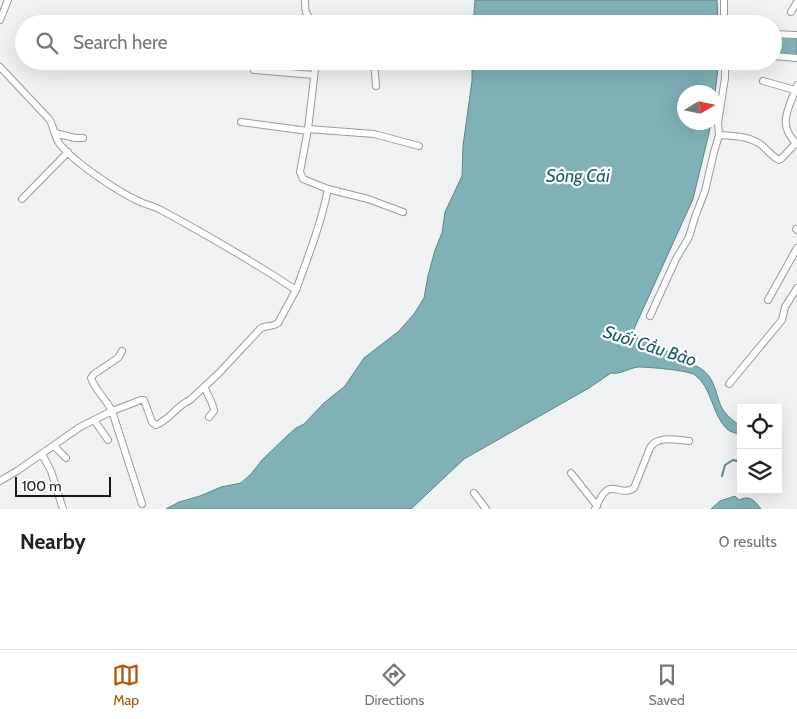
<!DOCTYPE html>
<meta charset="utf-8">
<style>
body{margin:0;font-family:Cabin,sans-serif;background:#f2f2f2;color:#222}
.controls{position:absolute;right:15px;bottom:15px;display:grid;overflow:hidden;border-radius:0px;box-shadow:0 5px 20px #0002}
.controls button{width:45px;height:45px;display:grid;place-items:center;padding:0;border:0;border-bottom:1px solid #e0e0e0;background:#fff;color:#222;font:25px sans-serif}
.compass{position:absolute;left:677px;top:85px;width:45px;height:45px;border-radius:50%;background:#fff;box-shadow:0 5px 20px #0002;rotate:80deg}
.scale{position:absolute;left:15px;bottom:12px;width:96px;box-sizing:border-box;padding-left:5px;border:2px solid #171818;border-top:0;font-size:14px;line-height:18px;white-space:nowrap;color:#171818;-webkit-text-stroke:4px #fff;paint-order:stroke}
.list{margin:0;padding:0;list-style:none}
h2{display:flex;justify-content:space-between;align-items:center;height:65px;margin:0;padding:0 20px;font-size:21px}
h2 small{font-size:16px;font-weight:400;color:#767676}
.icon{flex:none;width:28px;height:28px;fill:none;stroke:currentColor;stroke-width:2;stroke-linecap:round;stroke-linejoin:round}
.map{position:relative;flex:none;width:797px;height:509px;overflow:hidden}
.search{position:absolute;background:#fff;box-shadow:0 5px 20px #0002;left:15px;right:15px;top:15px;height:55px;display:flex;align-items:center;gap:12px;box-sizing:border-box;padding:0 18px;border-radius:28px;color:#767676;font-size:19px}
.sheet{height:140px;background:#fff}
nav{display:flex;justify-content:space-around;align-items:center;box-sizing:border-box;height:70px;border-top:1px solid #e0e0e0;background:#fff;font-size:14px;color:#767676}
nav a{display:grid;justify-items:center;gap:2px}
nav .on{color:#b45309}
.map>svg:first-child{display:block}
</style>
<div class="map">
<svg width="797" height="509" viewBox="0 0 797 509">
<rect width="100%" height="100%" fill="#f0f1f3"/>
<path fill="#80b1b7" stroke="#608387" d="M475,0H717L718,24H473Z
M773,37H797V55L773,53Z
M472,61H719L715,93L684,92V122L711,123L709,133L693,199L634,329L638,339L667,351L679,354L682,361C687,363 695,365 700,368C717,379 715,396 723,410C728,417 735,422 741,427V435C736,433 730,432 727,429C712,415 712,387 695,375C688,370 647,367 638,367C629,368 620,375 611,373L589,388L464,459L411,509H166L179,502L200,496L221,487L241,483L251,474L262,460L288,435L296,428L304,424L324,403L345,386L364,358L399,331L414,314L424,298L428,276L435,250L442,233L445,212L462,176L463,146L472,81Z
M735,496L739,500C750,495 754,500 761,509H711L720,501Z"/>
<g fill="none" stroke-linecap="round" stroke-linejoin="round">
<path stroke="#608387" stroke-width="2" d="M722,476L725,465L733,460L741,462"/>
<defs>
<path id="minor" d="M305,0C305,15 306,14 316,24
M724,0V24
M791,12L797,2
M0,20L8,0
M773,34L797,35
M773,56L797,58
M374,61L376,86
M0,67L49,119C54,126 54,136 59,143C73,162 121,194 143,203C149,205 155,207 161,210C207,235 252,261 296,290L278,323C273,327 267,325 261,328L218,374L190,400C176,406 170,420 156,425L152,422L144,400H141L112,411L142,504
M254,70L314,75
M763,81L795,90
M797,85C789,109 776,124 797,144
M241,122L308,131
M308,129L374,134L419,146
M55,133L75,138H83
M719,135C733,136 748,136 760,144C767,149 771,156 779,160L781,159L796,143
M328,189L368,199L403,212
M22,199L68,152
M796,229L797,230
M296,290C308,257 321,224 328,189L303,179L300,172L308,129L316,61
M768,300L797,248
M650,316L676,259L689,237L695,217L705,191L714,152L719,135L718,123L725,78V61
M729,384L782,320L785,307L797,288
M205,386C206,395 213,401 214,411L209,417
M94,420L112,411C106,399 95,390 91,378L94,374L118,358L122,351
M54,446L66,458
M42,454L51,471L63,509
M571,473L597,506
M0,481L17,471L80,427L94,420L108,440
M474,493L486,509
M595,509C598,503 601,495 606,491C614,484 623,496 634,488L650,448C657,435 677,440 689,441"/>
</defs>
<use href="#minor" stroke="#9a9b9d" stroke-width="8"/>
<use href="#minor" stroke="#fff" stroke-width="6"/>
</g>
<g text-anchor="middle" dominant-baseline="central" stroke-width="4.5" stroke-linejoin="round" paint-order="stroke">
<g font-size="18" font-style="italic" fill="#1a5e64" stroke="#fff">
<text x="578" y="176">Sông Cái</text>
<text transform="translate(650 346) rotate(18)">Suối Cầu Bào</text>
</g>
</g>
</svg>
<div class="controls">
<button><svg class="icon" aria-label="locate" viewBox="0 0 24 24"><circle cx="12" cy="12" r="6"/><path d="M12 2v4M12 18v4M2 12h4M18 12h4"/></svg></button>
<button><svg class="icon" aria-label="layers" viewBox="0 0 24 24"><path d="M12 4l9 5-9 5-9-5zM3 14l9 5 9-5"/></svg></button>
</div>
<svg class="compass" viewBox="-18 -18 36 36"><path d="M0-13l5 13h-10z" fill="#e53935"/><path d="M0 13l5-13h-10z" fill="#767676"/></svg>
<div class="scale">100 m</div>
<div class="search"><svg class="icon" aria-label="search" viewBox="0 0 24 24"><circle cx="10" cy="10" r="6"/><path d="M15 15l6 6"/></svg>Search here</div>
</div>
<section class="sheet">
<h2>Nearby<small>0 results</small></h2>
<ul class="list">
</ul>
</section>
<nav>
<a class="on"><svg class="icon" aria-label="map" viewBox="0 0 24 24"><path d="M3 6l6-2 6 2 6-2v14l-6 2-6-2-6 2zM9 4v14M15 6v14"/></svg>Map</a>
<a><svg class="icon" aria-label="directions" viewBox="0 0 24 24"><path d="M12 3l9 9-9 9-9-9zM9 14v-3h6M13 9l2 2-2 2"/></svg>Directions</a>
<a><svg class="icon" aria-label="saved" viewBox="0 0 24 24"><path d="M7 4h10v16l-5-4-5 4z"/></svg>Saved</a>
</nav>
